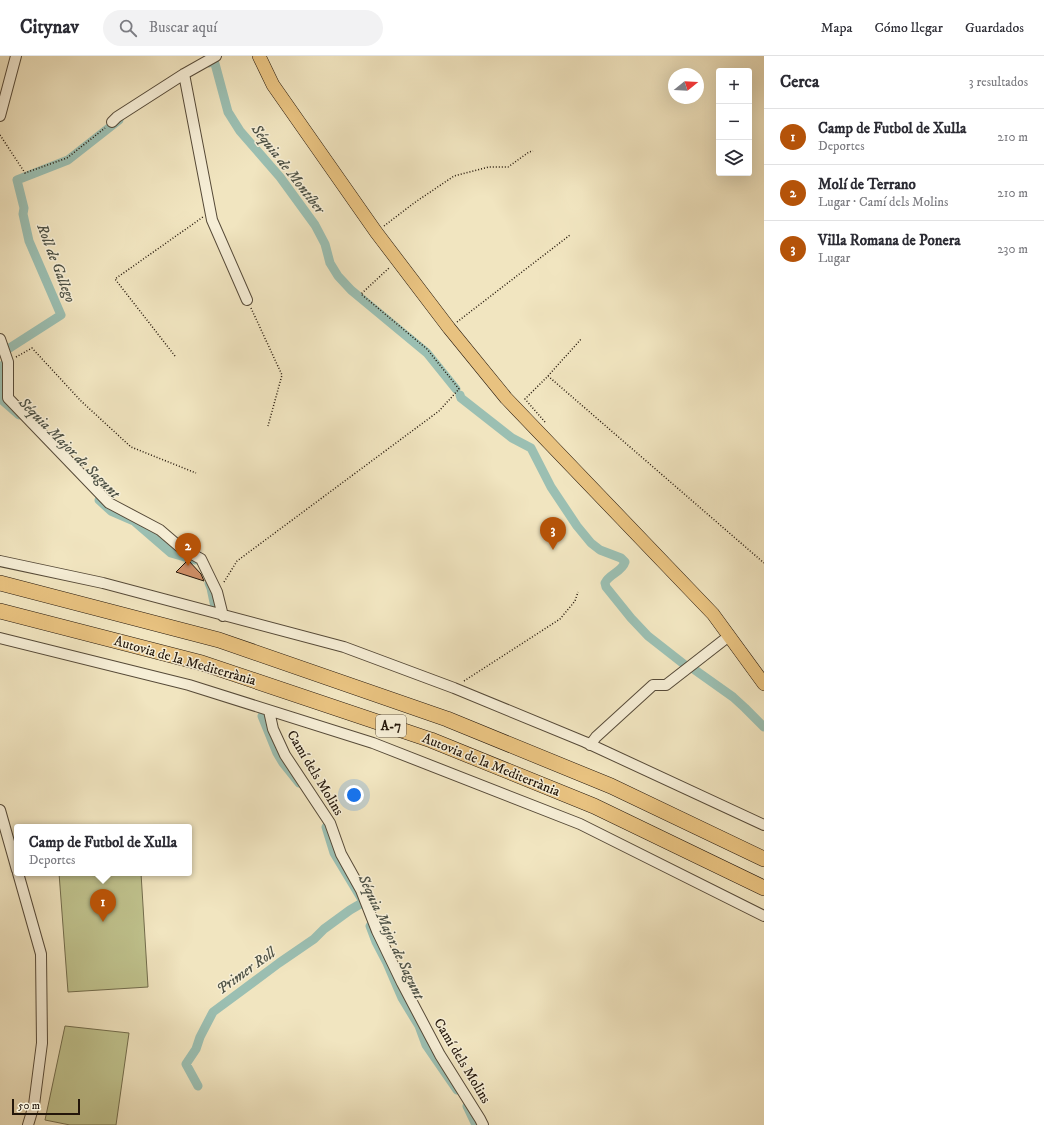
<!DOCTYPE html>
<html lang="es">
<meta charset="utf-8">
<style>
body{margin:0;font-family:"IM FELL DW Pica",serif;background:#f2f2f3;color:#2b2b33}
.controls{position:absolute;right:12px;top:12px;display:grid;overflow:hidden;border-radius:4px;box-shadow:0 4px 16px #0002}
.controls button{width:36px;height:36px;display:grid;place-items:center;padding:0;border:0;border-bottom:1px solid #e1e1e2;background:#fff;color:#2b2b33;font:20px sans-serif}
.compass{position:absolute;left:668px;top:12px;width:36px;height:36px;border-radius:50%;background:#fff;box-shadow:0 4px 16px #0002;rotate:72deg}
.scale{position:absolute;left:12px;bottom:10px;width:68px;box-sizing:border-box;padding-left:4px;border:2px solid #23160a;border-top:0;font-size:11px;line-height:14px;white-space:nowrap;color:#23160a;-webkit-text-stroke:3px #f6eed6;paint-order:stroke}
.you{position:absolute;left:354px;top:739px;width:14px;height:14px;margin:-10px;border:3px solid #fff;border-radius:50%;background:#1a73e8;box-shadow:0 0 0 6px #1a73e833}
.badge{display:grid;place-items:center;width:26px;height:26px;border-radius:50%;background:#b45309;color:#fff;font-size:13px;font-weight:700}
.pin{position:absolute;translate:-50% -33px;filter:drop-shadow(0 1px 2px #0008)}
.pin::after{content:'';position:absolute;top:21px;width:14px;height:12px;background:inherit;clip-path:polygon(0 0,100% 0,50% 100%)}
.popup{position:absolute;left:14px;top:768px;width:178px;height:52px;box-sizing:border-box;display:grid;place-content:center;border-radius:4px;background:#fff;filter:drop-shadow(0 1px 3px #0005);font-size:13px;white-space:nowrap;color:#7c7c81}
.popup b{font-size:15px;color:#2b2b33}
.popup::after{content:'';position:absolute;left:50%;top:100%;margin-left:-8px;border:8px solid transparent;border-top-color:#fff}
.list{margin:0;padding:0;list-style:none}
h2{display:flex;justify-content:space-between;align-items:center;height:52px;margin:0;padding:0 16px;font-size:17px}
h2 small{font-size:13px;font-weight:400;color:#7c7c81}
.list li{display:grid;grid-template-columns:26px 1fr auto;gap:12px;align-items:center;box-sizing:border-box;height:56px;padding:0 16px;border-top:1px solid #e1e1e2}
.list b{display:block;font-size:15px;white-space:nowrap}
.list p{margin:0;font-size:13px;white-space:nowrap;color:#7c7c81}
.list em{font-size:13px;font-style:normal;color:#7c7c81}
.icon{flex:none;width:22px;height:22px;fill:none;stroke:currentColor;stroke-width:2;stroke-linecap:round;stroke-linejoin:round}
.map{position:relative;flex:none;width:764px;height:1069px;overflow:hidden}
header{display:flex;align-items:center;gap:24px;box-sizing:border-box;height:56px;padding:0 20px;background:#fff;border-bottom:1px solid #e1e1e2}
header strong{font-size:19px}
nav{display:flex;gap:22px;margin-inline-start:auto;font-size:14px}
.search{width:280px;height:36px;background:#f2f2f3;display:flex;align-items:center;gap:10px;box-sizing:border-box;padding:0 14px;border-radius:22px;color:#7c7c81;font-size:15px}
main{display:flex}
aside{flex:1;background:#fff}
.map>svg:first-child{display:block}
</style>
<header>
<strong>Citynav</strong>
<div class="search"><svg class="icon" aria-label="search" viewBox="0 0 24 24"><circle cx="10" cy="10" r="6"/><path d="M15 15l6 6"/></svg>Buscar aquí</div>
<nav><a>Mapa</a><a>Cómo llegar</a><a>Guardados</a></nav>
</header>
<main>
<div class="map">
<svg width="764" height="1069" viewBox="0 0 764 1069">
<rect width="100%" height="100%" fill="#f1e5c0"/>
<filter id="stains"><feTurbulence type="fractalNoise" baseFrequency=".005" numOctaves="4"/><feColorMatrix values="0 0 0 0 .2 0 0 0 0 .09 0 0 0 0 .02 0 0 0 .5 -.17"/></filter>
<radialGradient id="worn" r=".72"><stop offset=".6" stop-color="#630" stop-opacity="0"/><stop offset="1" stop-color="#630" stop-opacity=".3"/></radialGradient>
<path fill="#c0c38e" stroke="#726c4c" d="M59,817H141L148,931L68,936Z
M65,970L129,977L116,1069H70L45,1064Z"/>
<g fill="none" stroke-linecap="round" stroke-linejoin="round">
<path stroke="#9bbfb2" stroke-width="9" d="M209,7L214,4L228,56L240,75L280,121L315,169L325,188L330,207L338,220L351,234L427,297L456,333
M8,293L61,259L29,185L23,158L24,152L17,124L68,104L119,64
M3,309L1,343L19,359
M460,339L461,342L512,382L531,392L551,431L577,470L591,487L600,494L621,502L625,506C622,516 609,518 605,527L606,531L631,562L648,580L685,609
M99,444L111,455L134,465L171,497L195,504
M209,527L211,532L215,551
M695,614L733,641L745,652L764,671
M262,660L277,697L283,707L299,727
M326,771L334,797L361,842
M370,870L376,886L387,907L402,942L419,970L426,989L457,1034
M198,1030L186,1008L196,993L200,981L213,956L279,907L314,883L324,873L350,854L362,847
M467,1050L476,1069"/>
</g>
<path fill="#d19068" stroke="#23160a" d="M188,504L201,518L204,525L176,516Z"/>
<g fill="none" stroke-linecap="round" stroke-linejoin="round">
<defs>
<path id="minor" d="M184,18L212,164L247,244
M0,60L16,0
M112,66L117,61L184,18L216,0
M0,283L8,306V342L109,447L160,474L181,492L201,503L217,536L223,560
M0,505L103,527L344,591L454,632L585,686L764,769
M0,582L189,629L373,687L580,768L764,860
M269,655L273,673L285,699L330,767L341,798L361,834L377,875L402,927L440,999L480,1063L483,1069
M590,689L596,681L653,629H666L729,580
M0,754L17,814
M18,817L41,898L42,987L34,1049L28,1069"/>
<path id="major" d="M259,0L273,29L376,176L449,272L506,342L713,558L764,628"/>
<path id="highway" d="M0,527L219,584L447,663L611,730L764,803
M0,555L202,607L431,684L594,750L764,832"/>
</defs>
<use href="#minor" stroke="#564a38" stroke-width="12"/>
<use href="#major" stroke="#23160a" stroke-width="14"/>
<use href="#highway" stroke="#23160a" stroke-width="16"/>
<path stroke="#23160a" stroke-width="1.5" stroke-dasharray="1 2" stroke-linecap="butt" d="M0,79L25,117L67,102L105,72
M384,170L414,147L454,120L489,111H508L529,96L533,95
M251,252L282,319L268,370
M457,266L570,179
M175,300L115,223L203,161
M16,301L32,292L81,345L131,391L196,417
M548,320L764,507
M545,366L525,343L548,320L582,282
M224,526L237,505L439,355L459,333L427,293L361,238L389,212
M464,625L560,563L575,545L578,536"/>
<use href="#minor" stroke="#f6eed6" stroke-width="10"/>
<use href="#major" stroke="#e8c280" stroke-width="13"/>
<use href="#highway" stroke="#e8c280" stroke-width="15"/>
</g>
<g text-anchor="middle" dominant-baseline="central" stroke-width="3" stroke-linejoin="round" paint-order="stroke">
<rect fill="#f6eed6" stroke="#625747" stroke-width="1" x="376" y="659" width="30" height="22" rx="3"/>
<g font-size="13" font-weight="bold" fill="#23160a">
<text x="391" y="670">A-7</text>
</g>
<g font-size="14" fill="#23160a" stroke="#f6eed6">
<text transform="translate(185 605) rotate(16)">Autovia de la Mediterrània</text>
<text transform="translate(491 709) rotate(22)">Autovia de la Mediterrània</text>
<text transform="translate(315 717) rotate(59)">Camí dels Molins</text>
<text transform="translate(462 1005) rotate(59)">Camí dels Molins</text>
</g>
<g font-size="15" font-style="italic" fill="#4d5145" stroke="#f6eed6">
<text transform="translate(288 113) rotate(52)">Séquia de Montíber</text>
<text transform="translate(56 207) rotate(69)">Roll de Gallego</text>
<text transform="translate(69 392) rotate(45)">Séquia Major de Sagunt</text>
<text transform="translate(391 881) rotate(65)">Séquia Major de Sagunt</text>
<text transform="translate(246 915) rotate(-36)">Primer Roll</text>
</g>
</g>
<rect width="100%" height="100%" filter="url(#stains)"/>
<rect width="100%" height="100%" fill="url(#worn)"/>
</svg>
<div class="controls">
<button>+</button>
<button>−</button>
<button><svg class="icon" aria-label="layers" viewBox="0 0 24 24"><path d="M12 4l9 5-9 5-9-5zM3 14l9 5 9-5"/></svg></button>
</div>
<svg class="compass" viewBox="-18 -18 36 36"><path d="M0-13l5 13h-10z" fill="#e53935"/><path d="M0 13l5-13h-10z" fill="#7c7c81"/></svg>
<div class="scale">50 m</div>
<div class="you"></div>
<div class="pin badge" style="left:103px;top:866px">1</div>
<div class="popup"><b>Camp de Futbol de Xulla</b>Deportes</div>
<div class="pin badge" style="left:188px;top:510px">2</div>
<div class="pin badge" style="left:553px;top:494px">3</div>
</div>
<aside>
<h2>Cerca<small>3 resultados</small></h2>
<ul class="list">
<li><span class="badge">1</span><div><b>Camp de Futbol de Xulla</b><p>Deportes</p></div><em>210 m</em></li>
<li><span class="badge">2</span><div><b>Molí de Terrano</b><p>Lugar · Camí dels Molins</p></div><em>210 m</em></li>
<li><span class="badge">3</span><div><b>Villa Romana de Ponera</b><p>Lugar</p></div><em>230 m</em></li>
</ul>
</aside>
</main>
